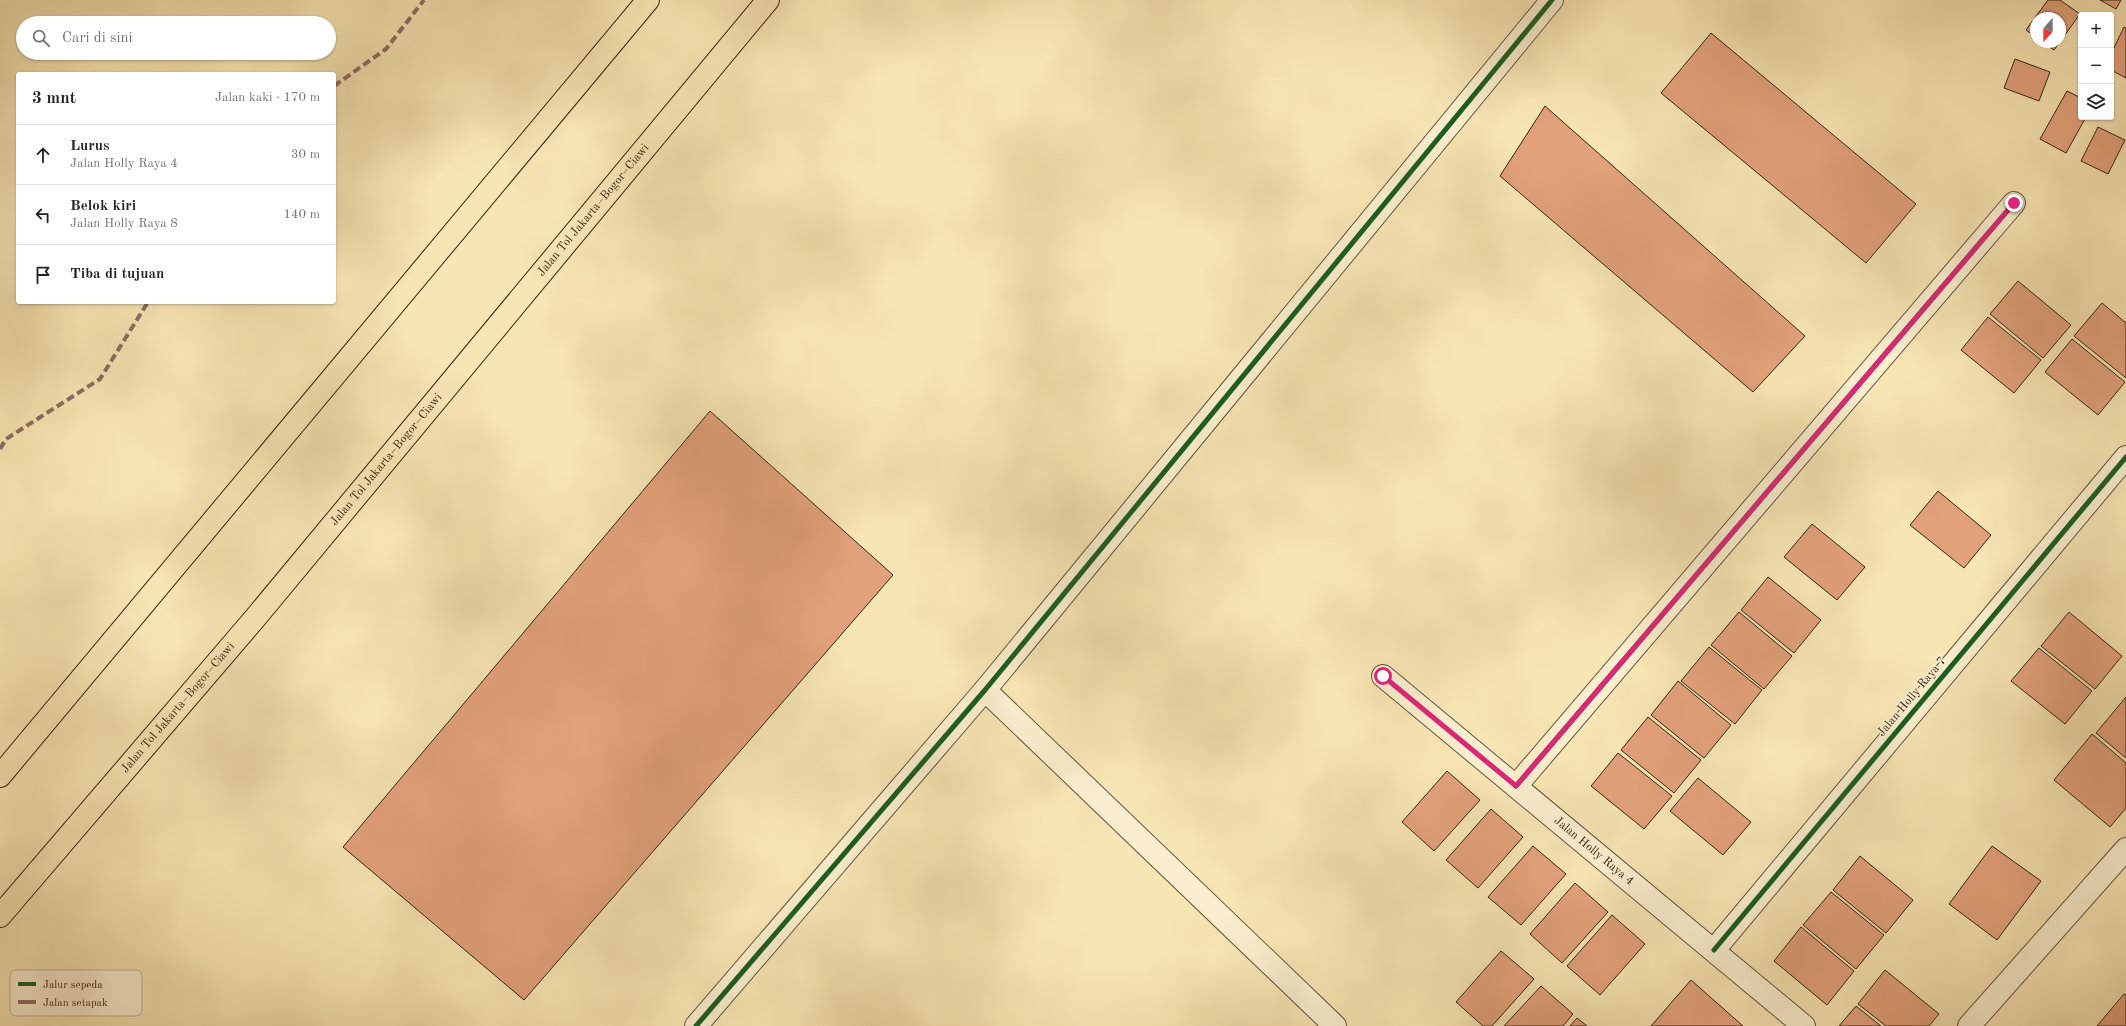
<!DOCTYPE html>
<html lang="id">
<meta charset="utf-8">
<style>
body{margin:0;font-family:"Old Standard TT",serif;background:#f6f6f6;color:#222}
.controls{position:absolute;right:12px;top:12px;display:grid;overflow:hidden;border-radius:4px;box-shadow:0 1px 3px #0004}
.controls button{width:36px;height:36px;display:grid;place-items:center;padding:0;border:0;border-bottom:1px solid #e0e0e0;background:#fff;color:#222;font:20px sans-serif}
.compass{position:absolute;left:2030px;top:12px;width:36px;height:36px;border-radius:50%;background:#fff;box-shadow:0 1px 3px #0004;rotate:201deg}
.stop{position:absolute;width:12px;height:12px;margin:-9px;border:3px solid #db2777;border-radius:50%;background:#fff}
.stop.end{background:#db2777;border-color:#fff;box-shadow:0 1px 4px #0008}
.list{margin:0;padding:0;list-style:none}
h2{display:flex;justify-content:space-between;align-items:center;height:52px;margin:0;padding:0 16px;font-size:17px}
h2 small{font-size:13px;font-weight:400;color:#767676}
.list li{display:grid;grid-template-columns:26px 1fr auto;gap:12px;align-items:center;box-sizing:border-box;height:60px;padding:0 16px;border-top:1px solid #e0e0e0}
.list b{display:block;font-size:15px;white-space:nowrap}
.list p{margin:0;font-size:13px;white-space:nowrap;color:#767676}
.list em{font-size:13px;font-style:normal;color:#767676}
.icon{flex:none;width:22px;height:22px;fill:none;stroke:currentColor;stroke-width:2;stroke-linecap:round;stroke-linejoin:round}
.map{position:relative;flex:none;width:2126px;height:1026px;overflow:hidden}
.search{position:absolute;background:#fff;box-shadow:0 1px 3px #0004;left:16px;top:16px;width:320px;height:44px;display:flex;align-items:center;gap:10px;box-sizing:border-box;padding:0 14px;border-radius:22px;color:#767676;font-size:15px}
.panel{position:absolute;background:#fff;box-shadow:0 1px 3px #0004;left:16px;top:72px;width:320px;height:232px;border-radius:4px}
.map>svg:first-child{display:block}
</style>
<div class="map">
<svg width="2126" height="1026" viewBox="0 0 2126 1026">
<rect width="100%" height="100%" fill="#f7e5b3"/>
<filter id="stains"><feTurbulence type="fractalNoise" baseFrequency=".005" numOctaves="4"/><feColorMatrix values="0 0 0 0 .2 0 0 0 0 .09 0 0 0 0 .02 0 0 0 .5 -.17"/></filter>
<radialGradient id="worn" r=".72"><stop offset=".6" stop-color="#630" stop-opacity="0"/><stop offset="1" stop-color="#630" stop-opacity=".3"/></radialGradient>
<path fill="#e2a17b" stroke="#342314" d="M2048,0H2060L2080,14L2054,50L2042,42H2060V18H2036V37L2026,30Z
M2100,0H2121L2116,9Z
M2124,27L2126,28V78L2111,70V54Z
M1711,33L1916,204L1866,263L1661,93Z
M2015,59L2050,72L2039,101L2004,88Z
M2067,91L2081,98V117H2086L2066,153L2040,139Z
M1545,106L1805,336L1753,392L1500,176Z
M2098,127L2125,140L2108,174L2081,161Z
M2018,281L2071,325L2043,358L1990,314Z
M2102,303L2126,323V378L2074,336Z
M1988,317L2041,360L2014,393L1961,350Z
M2072,339L2125,382L2098,415L2045,372Z
M710,411L893,575L524,1000L343,847Z
M1938,491L1991,535L1964,568L1910,525Z
M1812,524L1865,567L1837,600L1784,557Z
M1768,577L1821,620L1794,653L1741,610Z
M1739,612L1792,656L1764,689L1711,645Z
M2069,612L2122,656L2095,689L2041,646Z
M1709,647L1762,690L1735,724L1681,681Z
M2039,648L2092,691L2065,724L2011,681Z
M1678,681L1731,725L1704,758L1651,715Z
M2126,697V758L2096,733Z
M1648,717L1701,760L1674,793L1621,750Z
M2092,734L2126,763V808L2110,827L2054,780Z
M1618,753L1672,796L1644,829L1591,786Z
M1447,771L1480,800L1434,851L1402,822Z
M1698,778L1751,822L1723,855L1670,811Z
M1491,809L1523,837L1478,888L1446,860Z
M1533,846L1566,874L1521,925L1488,897Z
M1992,846L2041,881L1997,940L1949,904Z
M1860,856L1913,900L1886,933L1833,890Z
M1575,883L1608,912L1562,963L1530,934Z
M1831,892L1884,935L1856,969L1803,925Z
M1612,915L1645,944L1600,995L1567,966Z
M1801,927L1854,971L1827,1005L1774,961Z
M1501,951L1534,979L1492,1026H1483L1456,1002Z
M1885,970L1939,1014L1929,1026H1886L1858,1004Z
M1691,980L1743,1026H1651Z
M1541,986L1573,1014L1563,1026H1504Z
M2124,994L2126,995V1026H2097Z
M1856,1006L1881,1026H1839Z
M1577,1018L1587,1026H1570Z"/>
<g fill="none" stroke-linecap="round" stroke-linejoin="round">
<defs>
<g id="minor">
<path id="s1" d="M1383,676L1804,1026"/>
<path d="M985,690L1335,1026"/>
<path d="M1516,786L2014,203"/>
<path d="M1714,950L2126,457"/>
<path d="M696,1026L985,690L1552,0"/>
<path d="M1969,1026L2126,849"/>
</g>
<g id="highway">
<path d="M0,776L648,0"/>
<path id="s2" d="M0,916L256,617L768,0"/>
</g>
</defs>
<use href="#minor" stroke="#65543c" stroke-width="24"/>
<use href="#highway" stroke="#342314" stroke-width="24"/>
<use href="#minor" stroke="#faeece" stroke-width="22"/>
<use href="#highway" stroke="#f7e5b3" stroke-width="22"/>
<path stroke="#8d6e63" stroke-width="4" stroke-dasharray="8 4" stroke-linecap="butt" d="M334,86L386,49L424,0
M0,449L6,439L100,379L148,302"/>
<defs>
<path id="cycleway" d="M1516,786L2014,203
M1714,950L2126,457
M696,1026L985,690L1552,0"/>
</defs>
<use href="#cycleway" stroke="#faeece" stroke-width="8"/>
<use href="#cycleway" stroke="#1b5e20" stroke-width="5"/>
</g>
<g fill="none" stroke-linecap="round" stroke-linejoin="round">
<path stroke="#db2777" stroke-width="5" d="M1383,676L1516,786L2014,203"/>
</g>
<g text-anchor="middle" dominant-baseline="central" stroke-width="3" stroke-linejoin="round" paint-order="stroke">
<g font-size="12" fill="#342314" stroke="#faeece">
<text stroke="none"><textPath href="#s2" startOffset="922">Jalan Tol Jakarta–Bogor–Ciawi</textPath></text>
<text stroke="none"><textPath href="#s2" startOffset="598">Jalan Tol Jakarta–Bogor–Ciawi</textPath></text>
<text transform="translate(1912 697) rotate(-50)">Jalan Holly Raya 7</text>
<text stroke="none"><textPath href="#s2" startOffset="274">Jalan Tol Jakarta–Bogor–Ciawi</textPath></text>
<text stroke="none"><textPath href="#s1" startOffset="274">Jalan Holly Raya 4</textPath></text>
</g>
</g>
<rect x="10" y="970" width="132" height="46" rx="6" fill="#faeece" stroke="#bfb196" stroke-width="1"/>
<rect x="18" y="982" width="18" height="4" fill="#1b5e20"/>
<rect x="18" y="1000" width="18" height="4" fill="#8d6e63"/>
<g font-size="11" fill="#342314">
<text x="43" y="988">Jalur sepeda</text>
<text x="43" y="1006">Jalan setapak</text>
</g>
<rect width="100%" height="100%" filter="url(#stains)"/>
<rect width="100%" height="100%" fill="url(#worn)"/>
</svg>
<div class="controls">
<button>+</button>
<button>−</button>
<button><svg class="icon" aria-label="layers" viewBox="0 0 24 24"><path d="M12 4l9 5-9 5-9-5zM3 14l9 5 9-5"/></svg></button>
</div>
<svg class="compass" viewBox="-18 -18 36 36"><path d="M0-13l5 13h-10z" fill="#e53935"/><path d="M0 13l5-13h-10z" fill="#767676"/></svg>
<div class="stop" style="left:1383px;top:676px"></div>
<div class="stop end" style="left:2014px;top:203px"></div>
<div class="search"><svg class="icon" aria-label="search" viewBox="0 0 24 24"><circle cx="10" cy="10" r="6"/><path d="M15 15l6 6"/></svg>Cari di sini</div>
<section class="panel">
<h2>3 mnt<small>Jalan kaki · 170 m</small></h2>
<ul class="list">
<li><svg class="icon" aria-label="ahead" viewBox="0 0 24 24"><path d="M12 20V5M6 11l6-6 6 6"/></svg><div><b>Lurus</b><p>Jalan Holly Raya 4</p></div><em>30 m</em></li>
<li><svg class="icon" aria-label="left" viewBox="0 0 24 24"><path d="M17 20v-9H6M10 6l-5 5 5 5"/></svg><div><b>Belok kiri</b><p>Jalan Holly Raya 8</p></div><em>140 m</em></li>
<li><svg class="icon" aria-label="arrive" viewBox="0 0 24 24"><path d="M6 21V4h12l-3 4 3 4H6"/></svg><div><b>Tiba di tujuan</b></div></li>
</ul>
</section>
</div>
